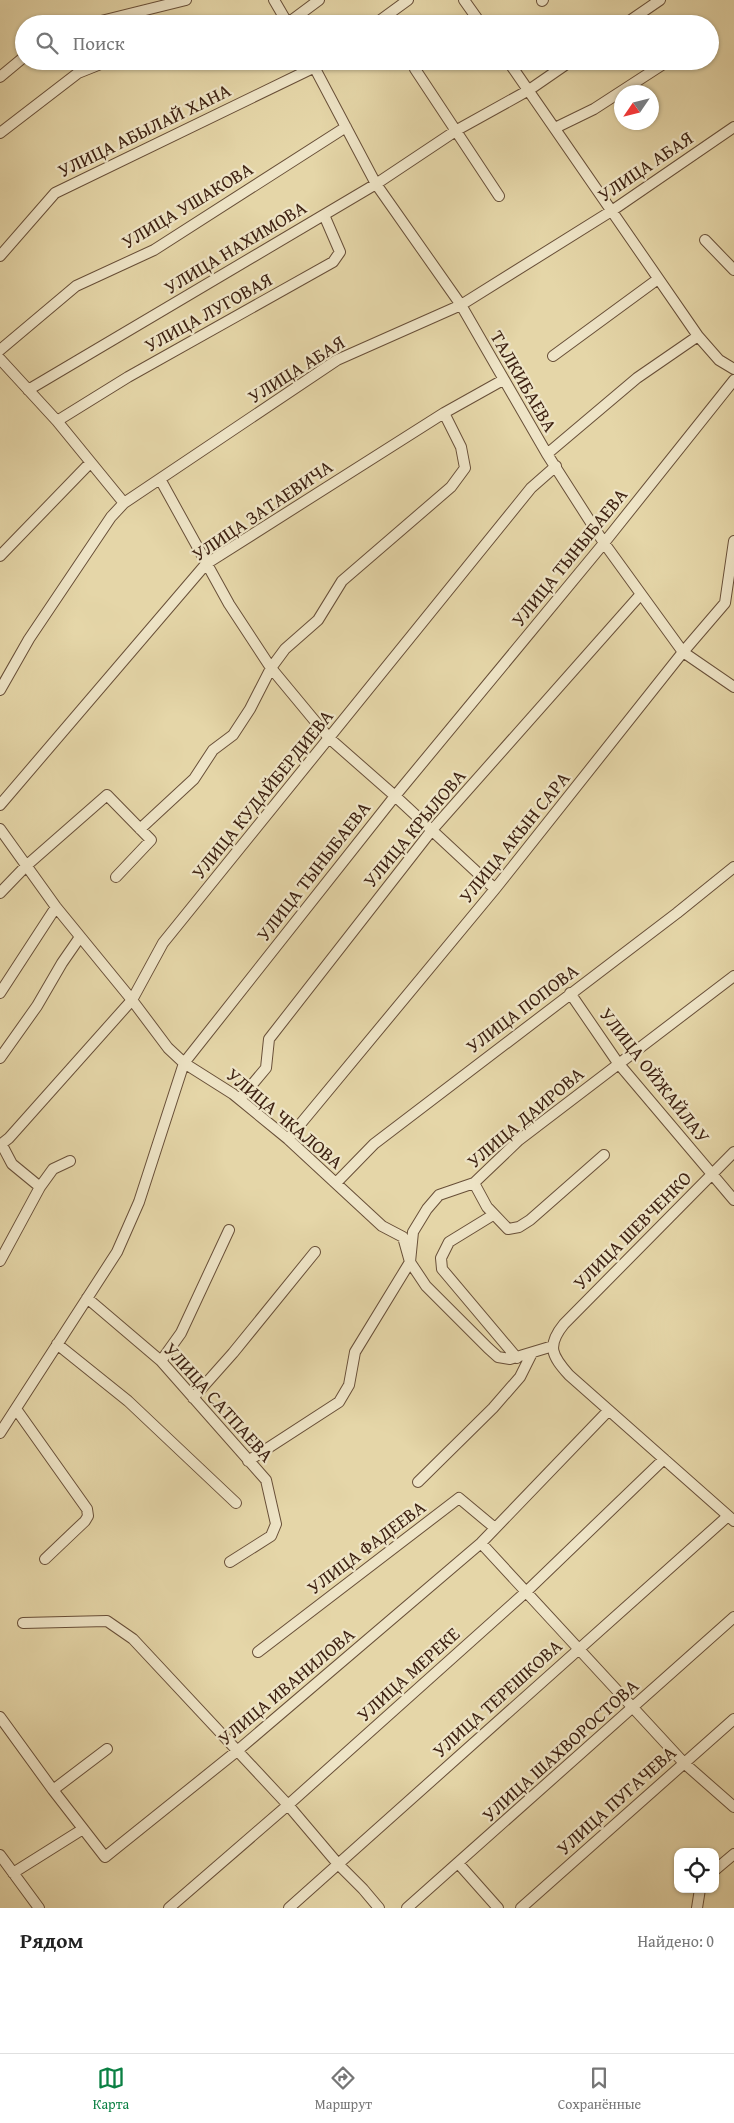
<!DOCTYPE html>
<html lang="ru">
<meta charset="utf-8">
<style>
body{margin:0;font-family:"Gentium Book Plus",serif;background:#f2f2f2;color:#222}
.controls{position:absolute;right:15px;bottom:15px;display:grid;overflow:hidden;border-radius:10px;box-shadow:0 1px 4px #0004}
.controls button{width:45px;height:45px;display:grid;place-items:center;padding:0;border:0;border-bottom:1px solid #e0e0e0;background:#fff;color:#222;font:25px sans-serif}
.compass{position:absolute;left:614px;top:85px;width:45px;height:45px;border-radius:50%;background:#fff;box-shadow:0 1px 4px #0004;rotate:235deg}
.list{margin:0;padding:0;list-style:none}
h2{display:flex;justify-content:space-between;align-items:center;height:65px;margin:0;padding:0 20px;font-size:21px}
h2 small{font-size:16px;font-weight:400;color:#767676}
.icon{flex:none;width:28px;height:28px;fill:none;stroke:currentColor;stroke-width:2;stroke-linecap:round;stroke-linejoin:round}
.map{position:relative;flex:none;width:734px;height:1908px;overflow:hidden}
.search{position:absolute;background:#fff;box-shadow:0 1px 4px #0004;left:15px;right:15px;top:15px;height:55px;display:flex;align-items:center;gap:12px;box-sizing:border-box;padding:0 18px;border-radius:28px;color:#767676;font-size:19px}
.sheet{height:145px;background:#fff}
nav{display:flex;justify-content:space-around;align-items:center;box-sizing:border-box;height:70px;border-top:1px solid #e0e0e0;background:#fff;font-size:14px;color:#767676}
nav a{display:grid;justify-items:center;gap:2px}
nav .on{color:#0b8043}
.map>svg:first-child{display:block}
</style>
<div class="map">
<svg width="734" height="1908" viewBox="0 0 734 1908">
<rect width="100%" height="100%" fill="#e5d6a8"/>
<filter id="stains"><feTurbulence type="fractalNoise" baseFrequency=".004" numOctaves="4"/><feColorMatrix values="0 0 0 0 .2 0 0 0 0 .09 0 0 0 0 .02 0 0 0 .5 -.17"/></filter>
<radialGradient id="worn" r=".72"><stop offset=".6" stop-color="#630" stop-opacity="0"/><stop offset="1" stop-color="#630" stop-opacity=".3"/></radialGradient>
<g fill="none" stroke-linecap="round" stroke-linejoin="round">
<defs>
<path id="minor" d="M274,0L288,24
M464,0L481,24
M542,1L543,0
M288,23L319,0
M89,24L186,0
M375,24L408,0
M625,24L660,0
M311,61L376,184L461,305L547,454L604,543L683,652L734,687
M508,61L698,336L719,360L734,369
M415,69L499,196
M0,77L24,57
M555,128L594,109L668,61
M0,133L78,73L108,61
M705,240L734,270
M0,256L55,193L315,67L323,61
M0,350L76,286L154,250L346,127
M553,356L658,279
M0,359L57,421L124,503
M28,390L376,184L457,130L529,90L571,61
M57,421L128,377L333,262L340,252L324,215
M547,454L637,378L698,336
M160,479L229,604L271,668L329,738L395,796L495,889
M0,556L90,463
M0,690L29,639L111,517L124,503L337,360L461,305L613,210L734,127
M0,805L206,564L444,413L503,380
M0,829L56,907L132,1000L168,1048L184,1063L233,1094L288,1139L382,1226L403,1237L410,1262L426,1286L488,1348L498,1357L510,1359L553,1346
M140,829L194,779L213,750L233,735L250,709L271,668L285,649L318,620L342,581L451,487L465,468L461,447L444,413
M0,893L26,866L107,795L151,840L116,877
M0,993L56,907
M570,993L618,1063L734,1200
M0,1058L37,1006L62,963L80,937
M240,1099L266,1068L269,1039L432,830L641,594
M288,1139L495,889L683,652L725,603L734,541
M0,1145L9,1138L132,1000L163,943L531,488L556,466
M2,1145L12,1164L40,1187
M734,1152L564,1324C546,1346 552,1356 569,1375L734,1521
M336,1183L374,1144L677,913L734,867
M474,1183L487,1207L508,1229L519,1227L530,1220L604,1155
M493,1215L449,1242L441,1258L442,1269L517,1358
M0,1261L40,1187L53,1169L70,1161
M87,1298L161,1361L266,1480L276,1524L271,1536L230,1562
M57,1344L128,1401L236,1503
M161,1361L181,1333L229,1230
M193,1398L233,1353L315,1252
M16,1409L87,1509L88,1516L85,1521L45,1559
M0,1433L117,1252L139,1202L184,1063L395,796L604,543L734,380
M248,1461L339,1402L349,1385L355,1352L410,1262L413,1232L427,1209L439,1195L474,1183L519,1140L734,976
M418,1482L493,1408L520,1377L532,1353
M481,1543L684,1763L734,1807
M23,1623L107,1621L133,1639L288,1805L338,1864L363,1889L379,1908
M258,1652L459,1498L495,1528
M0,1717L53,1790L105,1857L237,1751L481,1543L608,1411
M53,1790L107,1749
M0,1855L39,1908
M458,1863L498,1908
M715,1870L734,1854
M13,1873L83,1829
M169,1908L288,1805L527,1591L664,1459
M289,1908L728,1516
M407,1908L734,1617
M521,1908L734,1719
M697,1908L700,1889"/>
</defs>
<use href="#minor" stroke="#684f38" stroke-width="12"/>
<use href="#minor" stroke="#eee4c6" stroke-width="10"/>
</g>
<g text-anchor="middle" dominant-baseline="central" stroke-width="4.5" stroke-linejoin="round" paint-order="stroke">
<g font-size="19" fill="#3e2212" stroke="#eee4c6">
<text transform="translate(144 130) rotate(-26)">УЛИЦА АБЫЛАЙ ХАНА</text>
<text transform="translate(645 166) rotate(-34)">УЛИЦА АБАЯ</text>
<text transform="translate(187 205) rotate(-31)">УЛИЦА УШАКОВА</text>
<text transform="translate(235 247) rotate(-31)">УЛИЦА НАХИМОВА</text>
<text transform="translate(208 312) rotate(-29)">УЛИЦА ЛУГОВАЯ</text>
<text transform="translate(296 369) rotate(-32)">УЛИЦА АБАЯ</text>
<text transform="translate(524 381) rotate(60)">ТАЛКИБАЕВА</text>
<text transform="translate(262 510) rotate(-34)">УЛИЦА ЗАТАЕВИЧА</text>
<text transform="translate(569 557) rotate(-51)">УЛИЦА ТЫНЫБАЕВА</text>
<text transform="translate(262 794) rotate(-51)">УЛИЦА КУДАЙБЕРДИЕВА</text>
<text transform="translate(414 828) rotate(-50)">УЛИЦА КРЫЛОВА</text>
<text transform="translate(514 837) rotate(-51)">УЛИЦА АКЫН САРА</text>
<text transform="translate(313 871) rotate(-52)">УЛИЦА ТЫНЫБАЕВА</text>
<text transform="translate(522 1008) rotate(-37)">УЛИЦА ПОПОВА</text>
<text transform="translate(655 1075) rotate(52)">УЛИЦА ОЙЖАЙЛАУ</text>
<text transform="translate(525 1117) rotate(-40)">УЛИЦА ДАИРОВА</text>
<text transform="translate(285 1118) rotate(40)">УЛИЦА ЧКАЛОВА</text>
<text transform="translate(632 1230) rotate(-45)">УЛИЦА ШЕВЧЕНКО</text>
<text transform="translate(219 1402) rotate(48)">УЛИЦА САТПАЕВА</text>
<text transform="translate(366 1547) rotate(-37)">УЛИЦА ФАДЕЕВА</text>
<text transform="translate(408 1674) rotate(-42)">УЛИЦА МЕРЕКЕ</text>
<text transform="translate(286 1686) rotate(-40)">УЛИЦА ИВАНИЛОВА</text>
<text transform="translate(497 1698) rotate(-42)">УЛИЦА ТЕРЕШКОВА</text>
<text transform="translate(560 1750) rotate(-42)">УЛИЦА ШАХВОРОСТОВА</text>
<text transform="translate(616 1800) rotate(-42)">УЛИЦА ПУГАЧЕВА</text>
</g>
</g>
<rect width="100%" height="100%" filter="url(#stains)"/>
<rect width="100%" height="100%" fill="url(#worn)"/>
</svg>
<div class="controls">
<button><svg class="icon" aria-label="locate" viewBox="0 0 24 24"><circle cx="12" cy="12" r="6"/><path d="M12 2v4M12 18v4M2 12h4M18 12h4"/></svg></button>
</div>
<svg class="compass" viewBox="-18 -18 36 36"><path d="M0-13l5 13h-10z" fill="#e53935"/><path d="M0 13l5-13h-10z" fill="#767676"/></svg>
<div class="search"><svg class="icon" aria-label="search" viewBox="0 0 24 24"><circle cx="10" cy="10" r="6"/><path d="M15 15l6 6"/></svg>Поиск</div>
</div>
<section class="sheet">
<h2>Рядом<small>Найдено: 0</small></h2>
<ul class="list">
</ul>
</section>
<nav>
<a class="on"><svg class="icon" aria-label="map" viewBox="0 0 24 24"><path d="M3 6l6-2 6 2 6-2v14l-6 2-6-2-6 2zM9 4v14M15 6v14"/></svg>Карта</a>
<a><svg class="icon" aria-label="directions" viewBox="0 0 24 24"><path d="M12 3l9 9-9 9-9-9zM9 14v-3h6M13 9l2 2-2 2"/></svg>Маршрут</a>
<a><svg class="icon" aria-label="saved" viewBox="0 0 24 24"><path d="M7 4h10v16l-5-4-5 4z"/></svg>Сохранённые</a>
</nav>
